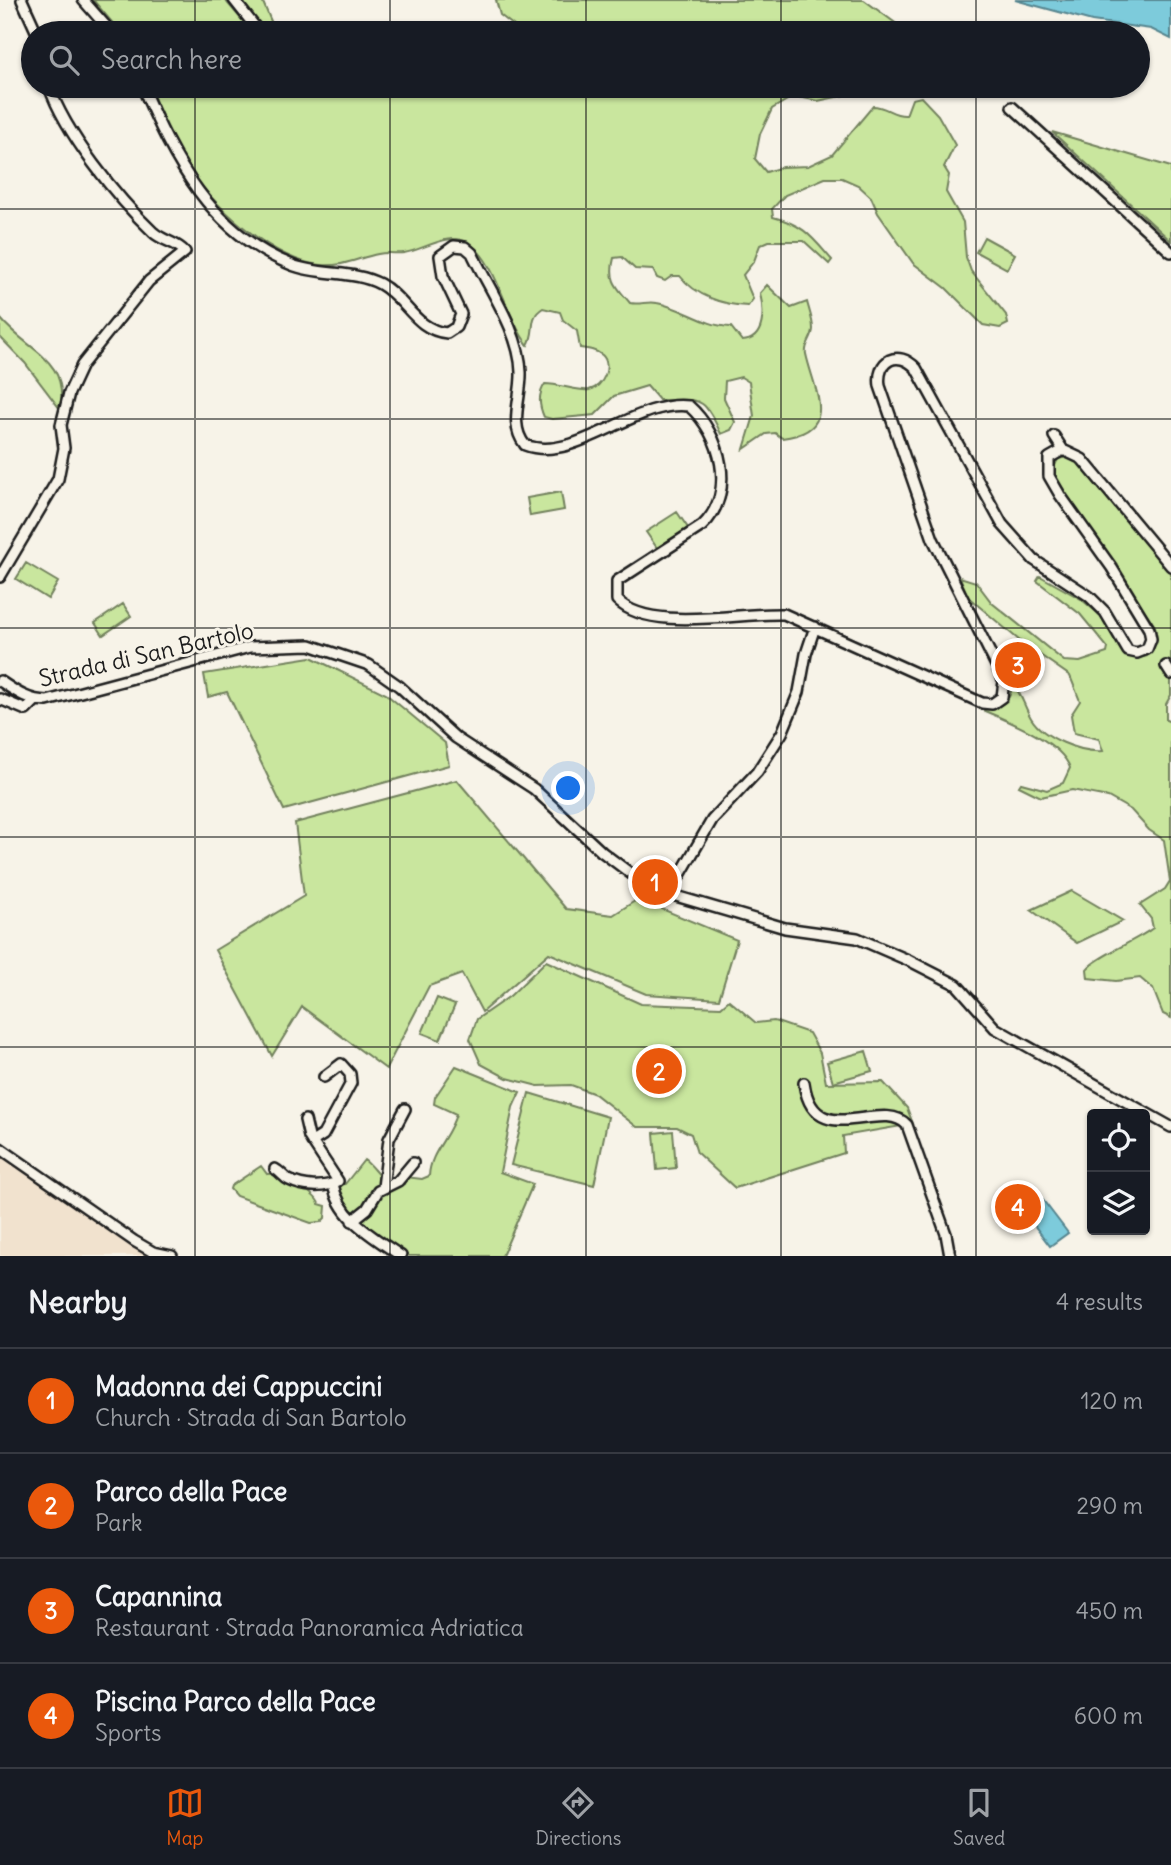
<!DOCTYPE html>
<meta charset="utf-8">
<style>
body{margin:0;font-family:Delius,sans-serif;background:#20242c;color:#f1f3f6}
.controls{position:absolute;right:21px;bottom:21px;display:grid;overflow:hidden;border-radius:7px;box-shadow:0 2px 5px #0004}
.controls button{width:63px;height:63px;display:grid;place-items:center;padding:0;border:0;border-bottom:2px solid #363941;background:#171b24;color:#f1f3f6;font:35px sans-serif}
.you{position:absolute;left:569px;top:789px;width:24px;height:24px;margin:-18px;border:5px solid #fff;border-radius:50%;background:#1a73e8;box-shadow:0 0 0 10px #1a73e833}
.badge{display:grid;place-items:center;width:46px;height:46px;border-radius:50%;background:#ea580c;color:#fff;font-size:23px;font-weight:700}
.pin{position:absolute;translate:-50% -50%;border:4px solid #fff;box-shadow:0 2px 7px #0006}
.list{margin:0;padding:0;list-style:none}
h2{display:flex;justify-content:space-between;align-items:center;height:91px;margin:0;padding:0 28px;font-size:30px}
h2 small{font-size:23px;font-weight:400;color:#9ea1a6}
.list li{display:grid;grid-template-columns:46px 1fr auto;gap:21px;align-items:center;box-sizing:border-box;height:105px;padding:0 28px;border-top:2px solid #363941}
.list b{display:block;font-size:26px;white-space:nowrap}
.list p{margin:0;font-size:23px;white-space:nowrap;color:#9ea1a6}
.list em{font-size:23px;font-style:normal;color:#9ea1a6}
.icon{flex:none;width:38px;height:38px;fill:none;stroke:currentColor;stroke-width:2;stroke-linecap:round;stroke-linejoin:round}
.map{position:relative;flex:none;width:1171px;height:1256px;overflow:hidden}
.search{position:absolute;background:#171b24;box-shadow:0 2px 5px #0004;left:21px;right:21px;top:21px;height:77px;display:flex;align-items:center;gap:18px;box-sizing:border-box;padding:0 24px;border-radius:38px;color:#9ea1a6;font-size:26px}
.sheet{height:511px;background:#171b24}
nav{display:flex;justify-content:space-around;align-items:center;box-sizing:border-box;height:98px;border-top:2px solid #363941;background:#171b24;font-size:19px;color:#9ea1a6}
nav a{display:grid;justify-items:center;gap:4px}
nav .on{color:#ea580c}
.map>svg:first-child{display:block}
</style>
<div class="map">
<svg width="1171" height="1256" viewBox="0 0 1171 1256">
<rect width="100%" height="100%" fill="#f7f3e8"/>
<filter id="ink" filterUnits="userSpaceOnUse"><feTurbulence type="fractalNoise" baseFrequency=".0143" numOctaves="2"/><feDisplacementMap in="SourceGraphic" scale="14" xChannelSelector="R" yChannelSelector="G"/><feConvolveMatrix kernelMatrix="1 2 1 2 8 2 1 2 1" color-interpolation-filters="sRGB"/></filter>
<g filter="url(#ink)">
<path fill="#f1e2ce" d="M0,1151L23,1166L151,1256H0Z"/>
<path fill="#c9e69e" stroke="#72815d" stroke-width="2" d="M93,0H225L253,33H121Z
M241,0H262L276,33H267Z
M496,0H864L909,33H514V26L500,15Z
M149,86H887L818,101L794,96L772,109L760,134L755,159L766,172L782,167L808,166L832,155L873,106C886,106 893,116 906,115L912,99L921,97L938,115L955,145L944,167L949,175L946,192L963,222L966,257L971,271L1006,315L1008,324L1000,328L983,325L946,288L913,263L878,213L871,197L858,185L842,178H825L785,195L772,209L773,217C804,225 811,236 832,260L829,264L804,241H769L760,245L754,261L743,275L753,299L748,306C723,305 696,296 680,276H672L665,281L657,278L653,270L635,269L622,257L614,258C608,281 617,287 630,303C639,305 649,301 657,303C684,308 704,326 731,327L742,341C766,340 764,310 760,293L767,285L791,308L807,302C809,310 813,320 813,329C813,338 804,345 806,354C814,391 841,431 782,438L775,433L766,434L744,449L754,416L749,382L741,377L725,381L724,398L735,422L731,430L721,434C702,393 701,401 659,400L647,386L614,396L595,415L552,419L544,417C539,406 538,394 545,384C559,384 581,392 589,390C603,388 613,365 602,355C596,350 588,349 580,348L577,331L563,320L560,312L543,308C527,318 537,330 528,345C506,318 497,262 470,244C449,230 425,250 404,253C396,254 387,252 378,254C358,258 343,267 321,265C272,261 210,203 185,163C170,139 160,111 149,86Z
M1052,132L1171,167V241Z
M984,237L1015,254L1007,269L976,252Z
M0,318C28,352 69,358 60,409L25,363L0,337Z
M1067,457L1075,459L1171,571V695L1166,704V720L1171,722V1018L1163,1014L1153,989L1140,978L1116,981L1088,978L1087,969C1096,957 1137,940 1153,928L1151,919L1140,905L1165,889L1170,881L1164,840L1149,830L1131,810L1108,797L1072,790L1041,797L1019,786L1021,783L1047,790L1063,783L1070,768C1061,741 1006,720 980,709C999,709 1010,704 1013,684C1022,695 1024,706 1031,718C1043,738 1081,753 1103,751L1099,739L1074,733L1071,715L1080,701L1070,676L1020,641L968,597L960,577L976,582L992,603L1064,661L1080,662L1107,653L1108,648L1080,614L1037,581L1040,576L1081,599L1101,616L1122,652L1138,658L1147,656L1157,642L1155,626L1052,472L1058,459Z
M561,492L564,510L530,516L527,498Z
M677,512L688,528L657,548L646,532Z
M26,563L58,582L48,599L16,579Z
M123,604L131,616L103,635L95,623Z
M311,657L386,694L445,743L449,765L284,810L227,692L208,697L204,674Z
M457,780L566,909L613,915L638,899L737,940L719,999L646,994L549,953L482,1012L462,974L429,986L386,1069L302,1007L272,1056L215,950L304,896L295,823Z
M1072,891L1123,921L1077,943L1031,910Z
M546,961L641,1004L721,1007L729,1000L756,1023L774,1021L809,1033L820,1053L826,1083L883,1082L907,1108L913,1124L843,1136L844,1153L735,1188L697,1153L691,1134L677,1127H637L595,1094L571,1085L538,1086L507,1078L481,1064L470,1039L477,1019L510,996Z
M437,998L455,1005L440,1040L422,1033Z
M866,1051L872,1071L833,1082L827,1062Z
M456,1066L520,1092L513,1107L500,1172L533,1184L502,1256H409L352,1217L340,1197L338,1186L345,1184L364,1160C376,1168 382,1189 404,1184L406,1177L422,1179L429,1176C430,1152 450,1137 456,1114L434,1104L435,1097Z
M529,1093L608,1117L594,1185L511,1165Z
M673,1131L676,1168L657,1170L654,1133Z
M261,1166L267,1174C278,1171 316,1193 319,1204L326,1206L325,1218L321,1222L311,1223L236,1196L230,1189L231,1186Z"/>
<path fill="#7dcbdb" stroke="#56858f" stroke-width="2" d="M1015,0H1171V39L1151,29L1092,21Z
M1036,1191L1068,1233L1050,1246L1018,1204Z"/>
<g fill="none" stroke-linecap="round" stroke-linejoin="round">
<defs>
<path id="minor" d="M22,0L37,33
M83,0L112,33
M234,0L260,33
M142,86C174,160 211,233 292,265C320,276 354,270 380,284C406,298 415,330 447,333L456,327L461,314L443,276L440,256L454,246L465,247L472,253C489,289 520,332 521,372C522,398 508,424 525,445C576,464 635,399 689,406C721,434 737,493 702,526L617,581V600C649,633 741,612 784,614L982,703L992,704L1002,697L1004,681L933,539L880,386C876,360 898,349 916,368L1002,524L1034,560L1089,596L1105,612L1128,651L1137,653L1147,649L1151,639L1149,629L1112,568L1060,495L1049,476V458L1063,450L1082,459L1171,566
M1012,107L1171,252
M1054,436L1063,450
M0,577L58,479L64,448L61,425L69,393L82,365L149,281L185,252C177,242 162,241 153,232C117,198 65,133 49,86
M1166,666L1171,674
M0,681C15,691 28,701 47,701L250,647L310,645L369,665L399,686L456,738L534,789L602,852L642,882L669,894L785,928L857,938L910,961L957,985L995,1028L1171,1127
M0,699L26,710L35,701
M669,894L712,820L757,772L782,733L799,692L806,654L815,627
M804,1083C814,1153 882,1097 907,1125L946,1234L950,1256
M312,1142L323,1135L351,1083L350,1074L341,1064L324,1077
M0,1148L134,1241L153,1252L172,1256
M275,1169C281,1172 283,1177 289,1180C303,1187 324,1189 338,1181L309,1137L305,1120
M333,1184C339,1219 374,1237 401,1256
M383,1187L389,1139L405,1109
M352,1221L367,1209L378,1191L398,1181L413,1163"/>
</defs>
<use href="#minor" stroke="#1c1c1c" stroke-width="14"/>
<use href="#minor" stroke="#f7f3e8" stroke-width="9"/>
</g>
</g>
<path fill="none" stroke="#1c1c1c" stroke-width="2" stroke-opacity="0.55" d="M195,0V33M390,0V33M586,0V33M781,0V33M976,0V33M195,86V1256M390,86V1256M586,86V1256M781,86V1256M976,86V1256M0,209H1171M0,419H1171M0,628H1171M0,837H1171M0,1047H1171"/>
<g text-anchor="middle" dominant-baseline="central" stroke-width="6" stroke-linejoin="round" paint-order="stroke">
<g font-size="23" fill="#1c1c1c" stroke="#f7f3e8">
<text transform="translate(146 654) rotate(-13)">Strada di San Bartolo</text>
</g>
</g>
</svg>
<div class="controls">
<button><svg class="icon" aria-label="locate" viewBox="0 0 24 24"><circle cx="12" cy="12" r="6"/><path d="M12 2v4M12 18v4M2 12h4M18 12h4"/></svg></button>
<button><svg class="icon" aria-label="layers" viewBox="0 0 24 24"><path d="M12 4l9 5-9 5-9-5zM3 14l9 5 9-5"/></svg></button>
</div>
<div class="you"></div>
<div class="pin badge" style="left:655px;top:882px">1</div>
<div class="pin badge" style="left:659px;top:1071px">2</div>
<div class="pin badge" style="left:1018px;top:665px">3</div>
<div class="pin badge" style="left:1018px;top:1207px">4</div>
<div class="search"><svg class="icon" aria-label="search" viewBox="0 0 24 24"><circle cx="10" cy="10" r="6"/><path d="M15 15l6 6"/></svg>Search here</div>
</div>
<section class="sheet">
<h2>Nearby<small>4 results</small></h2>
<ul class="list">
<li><span class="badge">1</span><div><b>Madonna dei Cappuccini</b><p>Church · Strada di San Bartolo</p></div><em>120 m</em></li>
<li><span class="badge">2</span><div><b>Parco della Pace</b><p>Park</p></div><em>290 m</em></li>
<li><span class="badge">3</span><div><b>Capannina</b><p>Restaurant · Strada Panoramica Adriatica</p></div><em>450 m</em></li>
<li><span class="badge">4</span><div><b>Piscina Parco della Pace</b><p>Sports</p></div><em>600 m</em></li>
</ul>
</section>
<nav>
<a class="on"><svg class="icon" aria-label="map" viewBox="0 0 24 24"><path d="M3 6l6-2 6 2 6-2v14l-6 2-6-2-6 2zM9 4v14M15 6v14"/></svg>Map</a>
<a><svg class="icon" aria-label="directions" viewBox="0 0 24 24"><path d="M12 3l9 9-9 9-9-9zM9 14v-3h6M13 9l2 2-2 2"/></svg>Directions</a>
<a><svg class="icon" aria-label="saved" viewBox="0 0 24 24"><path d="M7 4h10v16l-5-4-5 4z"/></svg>Saved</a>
</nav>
